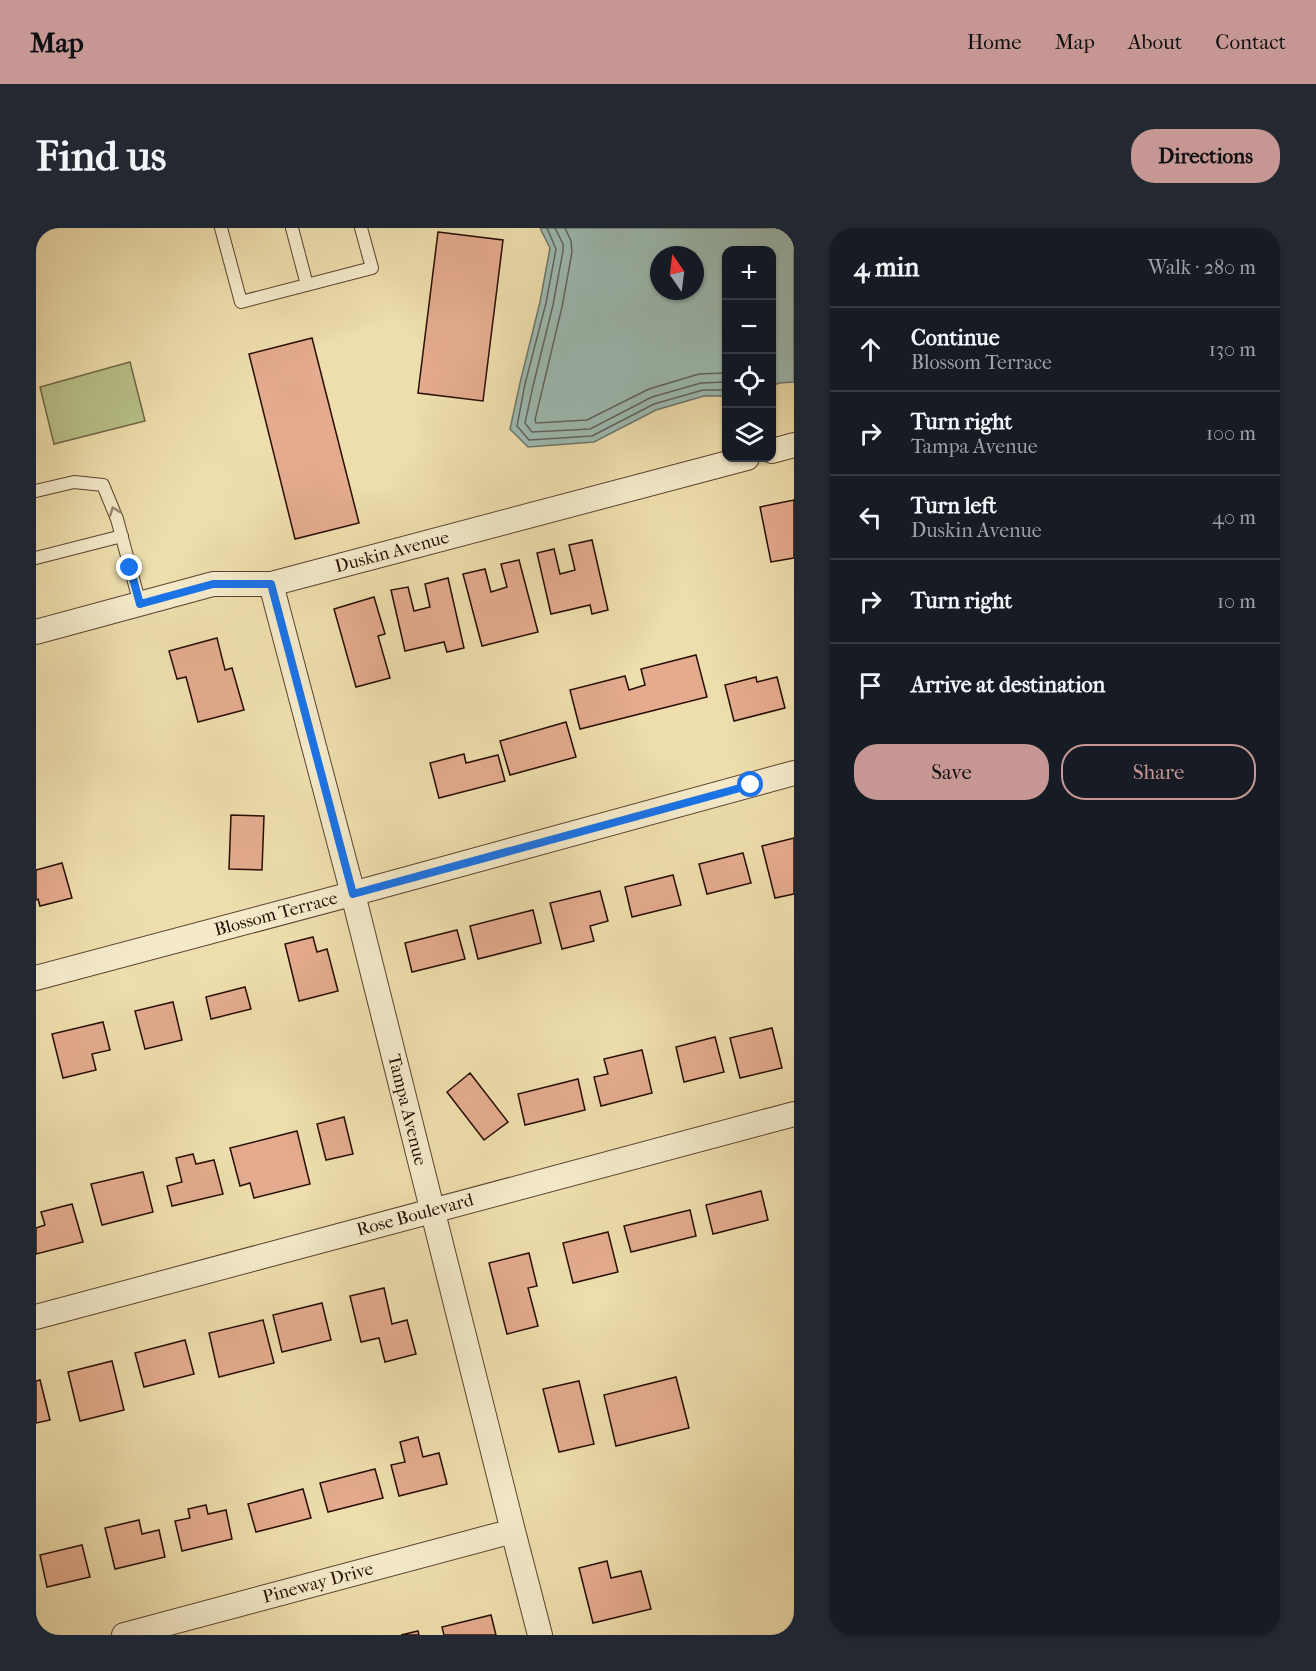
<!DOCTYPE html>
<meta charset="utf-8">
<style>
body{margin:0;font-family:"IM FELL French Canon",serif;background:#242831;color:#f1f3f6}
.controls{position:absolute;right:18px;top:18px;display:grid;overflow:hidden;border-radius:12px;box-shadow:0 2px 4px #0004}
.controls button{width:54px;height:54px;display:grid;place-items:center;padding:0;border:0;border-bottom:2px solid #363941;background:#171b24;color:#f1f3f6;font:30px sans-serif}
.compass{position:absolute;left:614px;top:18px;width:54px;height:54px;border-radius:50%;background:#171b24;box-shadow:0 2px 4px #0004;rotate:346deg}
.stop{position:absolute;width:18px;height:18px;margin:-14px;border:4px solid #1a73e8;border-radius:50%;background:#fff}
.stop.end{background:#1a73e8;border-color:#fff;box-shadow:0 2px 6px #0008}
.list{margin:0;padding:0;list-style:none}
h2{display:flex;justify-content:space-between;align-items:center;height:78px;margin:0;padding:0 24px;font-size:26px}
h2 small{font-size:20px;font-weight:400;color:#9ea1a6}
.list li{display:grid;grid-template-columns:39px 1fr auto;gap:18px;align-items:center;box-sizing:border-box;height:84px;padding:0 24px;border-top:2px solid #363941}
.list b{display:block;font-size:22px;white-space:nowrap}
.list p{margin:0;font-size:20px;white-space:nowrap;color:#9ea1a6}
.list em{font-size:20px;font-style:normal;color:#9ea1a6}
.actions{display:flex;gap:12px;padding:18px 24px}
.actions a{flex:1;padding:14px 0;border:2px solid #c59692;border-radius:24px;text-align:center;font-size:21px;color:#c59692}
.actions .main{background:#c59692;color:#111}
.icon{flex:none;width:33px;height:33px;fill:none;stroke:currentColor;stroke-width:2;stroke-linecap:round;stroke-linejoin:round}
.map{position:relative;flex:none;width:758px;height:1407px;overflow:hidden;border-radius:24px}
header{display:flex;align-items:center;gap:36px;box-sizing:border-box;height:84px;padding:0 30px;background:#c59692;color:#111}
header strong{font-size:28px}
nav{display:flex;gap:33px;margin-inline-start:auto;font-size:21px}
.intro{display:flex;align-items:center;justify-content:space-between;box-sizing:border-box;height:144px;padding:0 36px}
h1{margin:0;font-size:42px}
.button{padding:15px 27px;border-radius:24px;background:#c59692;color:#111;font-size:21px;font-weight:700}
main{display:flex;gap:36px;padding:0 36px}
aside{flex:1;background:#171b24;border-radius:24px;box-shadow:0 2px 4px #0004}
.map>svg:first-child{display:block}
</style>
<header>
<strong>Map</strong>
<nav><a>Home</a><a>Map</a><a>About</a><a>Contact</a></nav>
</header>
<div class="intro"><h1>Find us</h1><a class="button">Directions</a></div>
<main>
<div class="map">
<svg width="758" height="1407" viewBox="0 0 758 1407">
<rect width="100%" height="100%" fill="#eedead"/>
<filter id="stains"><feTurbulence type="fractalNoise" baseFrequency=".00333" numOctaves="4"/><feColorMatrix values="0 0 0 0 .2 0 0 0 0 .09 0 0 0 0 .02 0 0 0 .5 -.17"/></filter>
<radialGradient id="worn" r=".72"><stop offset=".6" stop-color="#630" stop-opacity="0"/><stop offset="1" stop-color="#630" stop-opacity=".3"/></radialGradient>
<path fill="#b8c18a" stroke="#706848" stroke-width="1.5" d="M94,134L109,193L18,216L4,159Z"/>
<path fill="#9cbbb3" stroke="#6d766d" stroke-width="1.5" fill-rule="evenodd" d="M504,0H758V154L743,155L736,158V22H690V168H668L620,182L558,214L492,219L474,201L484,155L504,74L514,20ZM623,27H659V63H623Z"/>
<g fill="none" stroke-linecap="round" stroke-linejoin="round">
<path stroke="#62645c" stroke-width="1.5" d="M511,0L520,21L510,75L489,156L481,198L493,212L556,208L618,176L667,162H690
M519,0L527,16V23L517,77L497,158L489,195L496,204L554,201L616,169L665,155L690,154
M529,0L535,13L536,24L526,79L499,192L500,195L551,192L613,161L663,146L690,145"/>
</g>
<path fill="#e4ab8e" stroke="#270e05" stroke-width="1.5" d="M402,4L467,12L447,173L382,165Z
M276,110L323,295L259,311L213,126Z
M758,272V330L735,334L724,279Z
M556,312L572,382L556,386L554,377L515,386L501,325L518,321L524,346L539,342L533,317Z
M483,332L502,404L446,418L427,346L449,341L455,364L471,359L465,336Z
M412,350L428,420L411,424L408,414L369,423L355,362L372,359L378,383L394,379L389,356Z
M338,369L349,406L342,408L354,450L320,459L298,381Z
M181,410L189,442L196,440L208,482L162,494L150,449L141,451L133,423Z
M660,427L671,469L544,501L534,462L589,448L593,462L609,457L605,441Z
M720,449L721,454L741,449L749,480L698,493L689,457Z
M530,494L540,529L474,547L464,513Z
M428,526L430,535L462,527L469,553L403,570L394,535Z
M195,587L228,588L226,642L193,641Z
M758,610V666L739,670L726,618Z
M707,625L715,655L671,666L663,636Z
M26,635L36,670L4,678L2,671L0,672V642Z
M637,647L645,677L596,689L589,659Z
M564,663L572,693L554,698L558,713L526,721L514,675Z
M497,682L505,715L442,731L434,698Z
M421,702L429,731L376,744L369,715Z
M277,709L281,724L291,721L302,763L263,773L249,716Z
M209,759L215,781L175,791L170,769Z
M137,774L146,812L109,821L99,783Z
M67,794L74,822L56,826L60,842L27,850L16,806Z
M736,800L746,840L704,850L694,810Z
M679,809L688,844L648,854L640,819Z
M606,822L616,865L565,878L558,849L572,846L568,831Z
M434,845L472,894L448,912L411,864Z
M542,851L549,882L489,897L482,866Z
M308,889L317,926L290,932L281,896Z
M261,903L274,956L218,970L214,955L204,958L194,920Z
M157,926L160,936L178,932L187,966L136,978L131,958L146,954L140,930Z
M107,944L117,984L66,997L55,956Z
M725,963L732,992L677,1006L670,977Z
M36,976L47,1014L0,1026V1000L9,997L5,984Z
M654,982L660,1008L595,1024L588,998Z
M572,1004L582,1044L537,1055L527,1015Z
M493,1025L501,1058L492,1060L502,1098L471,1106L453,1035Z
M348,1060L356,1096L371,1092L380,1126L349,1134L343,1110L325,1114L314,1068Z
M286,1075L295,1112L246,1124L237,1087Z
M227,1092L238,1135L183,1149L173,1105Z
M149,1112L158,1146L108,1159L99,1125Z
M76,1133L88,1182L44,1193L32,1144Z
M640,1149L653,1200L580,1218L568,1167Z
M4,1152L14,1192L0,1195V1153Z
M543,1153L558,1216L523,1224L507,1161Z
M382,1209L387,1229L403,1225L411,1256L363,1268L355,1237L369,1234L364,1214Z
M339,1241L347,1270L292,1284L284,1255Z
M267,1261L275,1290L220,1304L212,1276Z
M170,1277L172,1286L190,1282L196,1311L146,1323L139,1293L154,1290L152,1281Z
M103,1292L106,1306L123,1302L129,1329L79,1341L69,1300Z
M46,1317L54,1349L11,1359L4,1327Z
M571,1333L575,1350L605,1343L615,1381L557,1395L543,1340Z
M455,1387L460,1407H408L406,1399Z
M382,1403L383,1407H365Z"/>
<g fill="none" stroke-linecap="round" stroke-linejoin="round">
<defs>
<path id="service" d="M185,0L205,74L336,40L325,0
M256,0L271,57
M0,263L38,254L67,257L81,291L104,376
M0,330L86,308"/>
<path id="minor" d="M736,223L758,217
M235,356L317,666L477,1303L504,1407
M0,404L177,356H235L711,230
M0,750L338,660L758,545
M0,1089L758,886
M88,1407L477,1303"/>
</defs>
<use href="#service" stroke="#59422f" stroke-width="14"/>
<use href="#minor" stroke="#59422f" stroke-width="26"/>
<use href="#service" stroke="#f4eaca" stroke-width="12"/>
<use href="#minor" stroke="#f4eaca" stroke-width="24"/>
</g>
<defs><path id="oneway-chevron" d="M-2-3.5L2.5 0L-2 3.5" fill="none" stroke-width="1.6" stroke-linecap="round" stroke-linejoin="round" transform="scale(1.5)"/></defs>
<use stroke="#988771" href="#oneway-chevron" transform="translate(78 283) rotate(-111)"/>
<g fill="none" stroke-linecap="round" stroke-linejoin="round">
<path stroke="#1a73e8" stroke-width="8" d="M94,340L104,376L177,356H235L317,666L715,557"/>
</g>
<g text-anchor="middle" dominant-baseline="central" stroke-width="4.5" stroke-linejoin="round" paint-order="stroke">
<g font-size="18" fill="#270e05" stroke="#f4eaca">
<text transform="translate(356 324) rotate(-15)">Duskin Avenue</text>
<text transform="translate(240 686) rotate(-15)">Blossom Terrace</text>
<text transform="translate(371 882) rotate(76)">Tampa Avenue</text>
<text transform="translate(379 987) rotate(-15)">Rose Boulevard</text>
<text transform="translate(282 1355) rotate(-15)">Pineway Drive</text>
</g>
</g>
<rect width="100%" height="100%" filter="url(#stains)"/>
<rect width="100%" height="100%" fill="url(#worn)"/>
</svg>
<div class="controls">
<button>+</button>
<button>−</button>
<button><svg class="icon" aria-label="locate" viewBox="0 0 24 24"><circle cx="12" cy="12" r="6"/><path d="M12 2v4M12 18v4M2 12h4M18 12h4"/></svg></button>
<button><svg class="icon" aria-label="layers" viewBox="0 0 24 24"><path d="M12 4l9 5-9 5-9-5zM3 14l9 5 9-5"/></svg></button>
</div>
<svg class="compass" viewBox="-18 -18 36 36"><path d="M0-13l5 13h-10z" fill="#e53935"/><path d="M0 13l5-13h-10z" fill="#9ea1a6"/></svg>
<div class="stop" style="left:715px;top:557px"></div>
<div class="stop end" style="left:94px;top:340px"></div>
</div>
<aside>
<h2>4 min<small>Walk · 280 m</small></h2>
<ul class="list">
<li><svg class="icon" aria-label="ahead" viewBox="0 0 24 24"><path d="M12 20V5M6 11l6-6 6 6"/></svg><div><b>Continue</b><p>Blossom Terrace</p></div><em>130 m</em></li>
<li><svg class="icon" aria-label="right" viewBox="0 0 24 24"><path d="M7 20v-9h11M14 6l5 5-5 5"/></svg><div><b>Turn right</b><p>Tampa Avenue</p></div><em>100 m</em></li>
<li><svg class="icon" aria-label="left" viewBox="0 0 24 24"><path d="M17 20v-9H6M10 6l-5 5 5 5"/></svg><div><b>Turn left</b><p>Duskin Avenue</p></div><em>40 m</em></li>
<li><svg class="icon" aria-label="right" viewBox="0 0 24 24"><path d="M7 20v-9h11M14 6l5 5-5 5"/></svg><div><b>Turn right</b></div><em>10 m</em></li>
<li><svg class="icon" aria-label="arrive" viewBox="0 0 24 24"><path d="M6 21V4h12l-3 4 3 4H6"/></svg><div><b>Arrive at destination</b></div></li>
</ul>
<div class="actions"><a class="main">Save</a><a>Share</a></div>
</aside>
</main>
